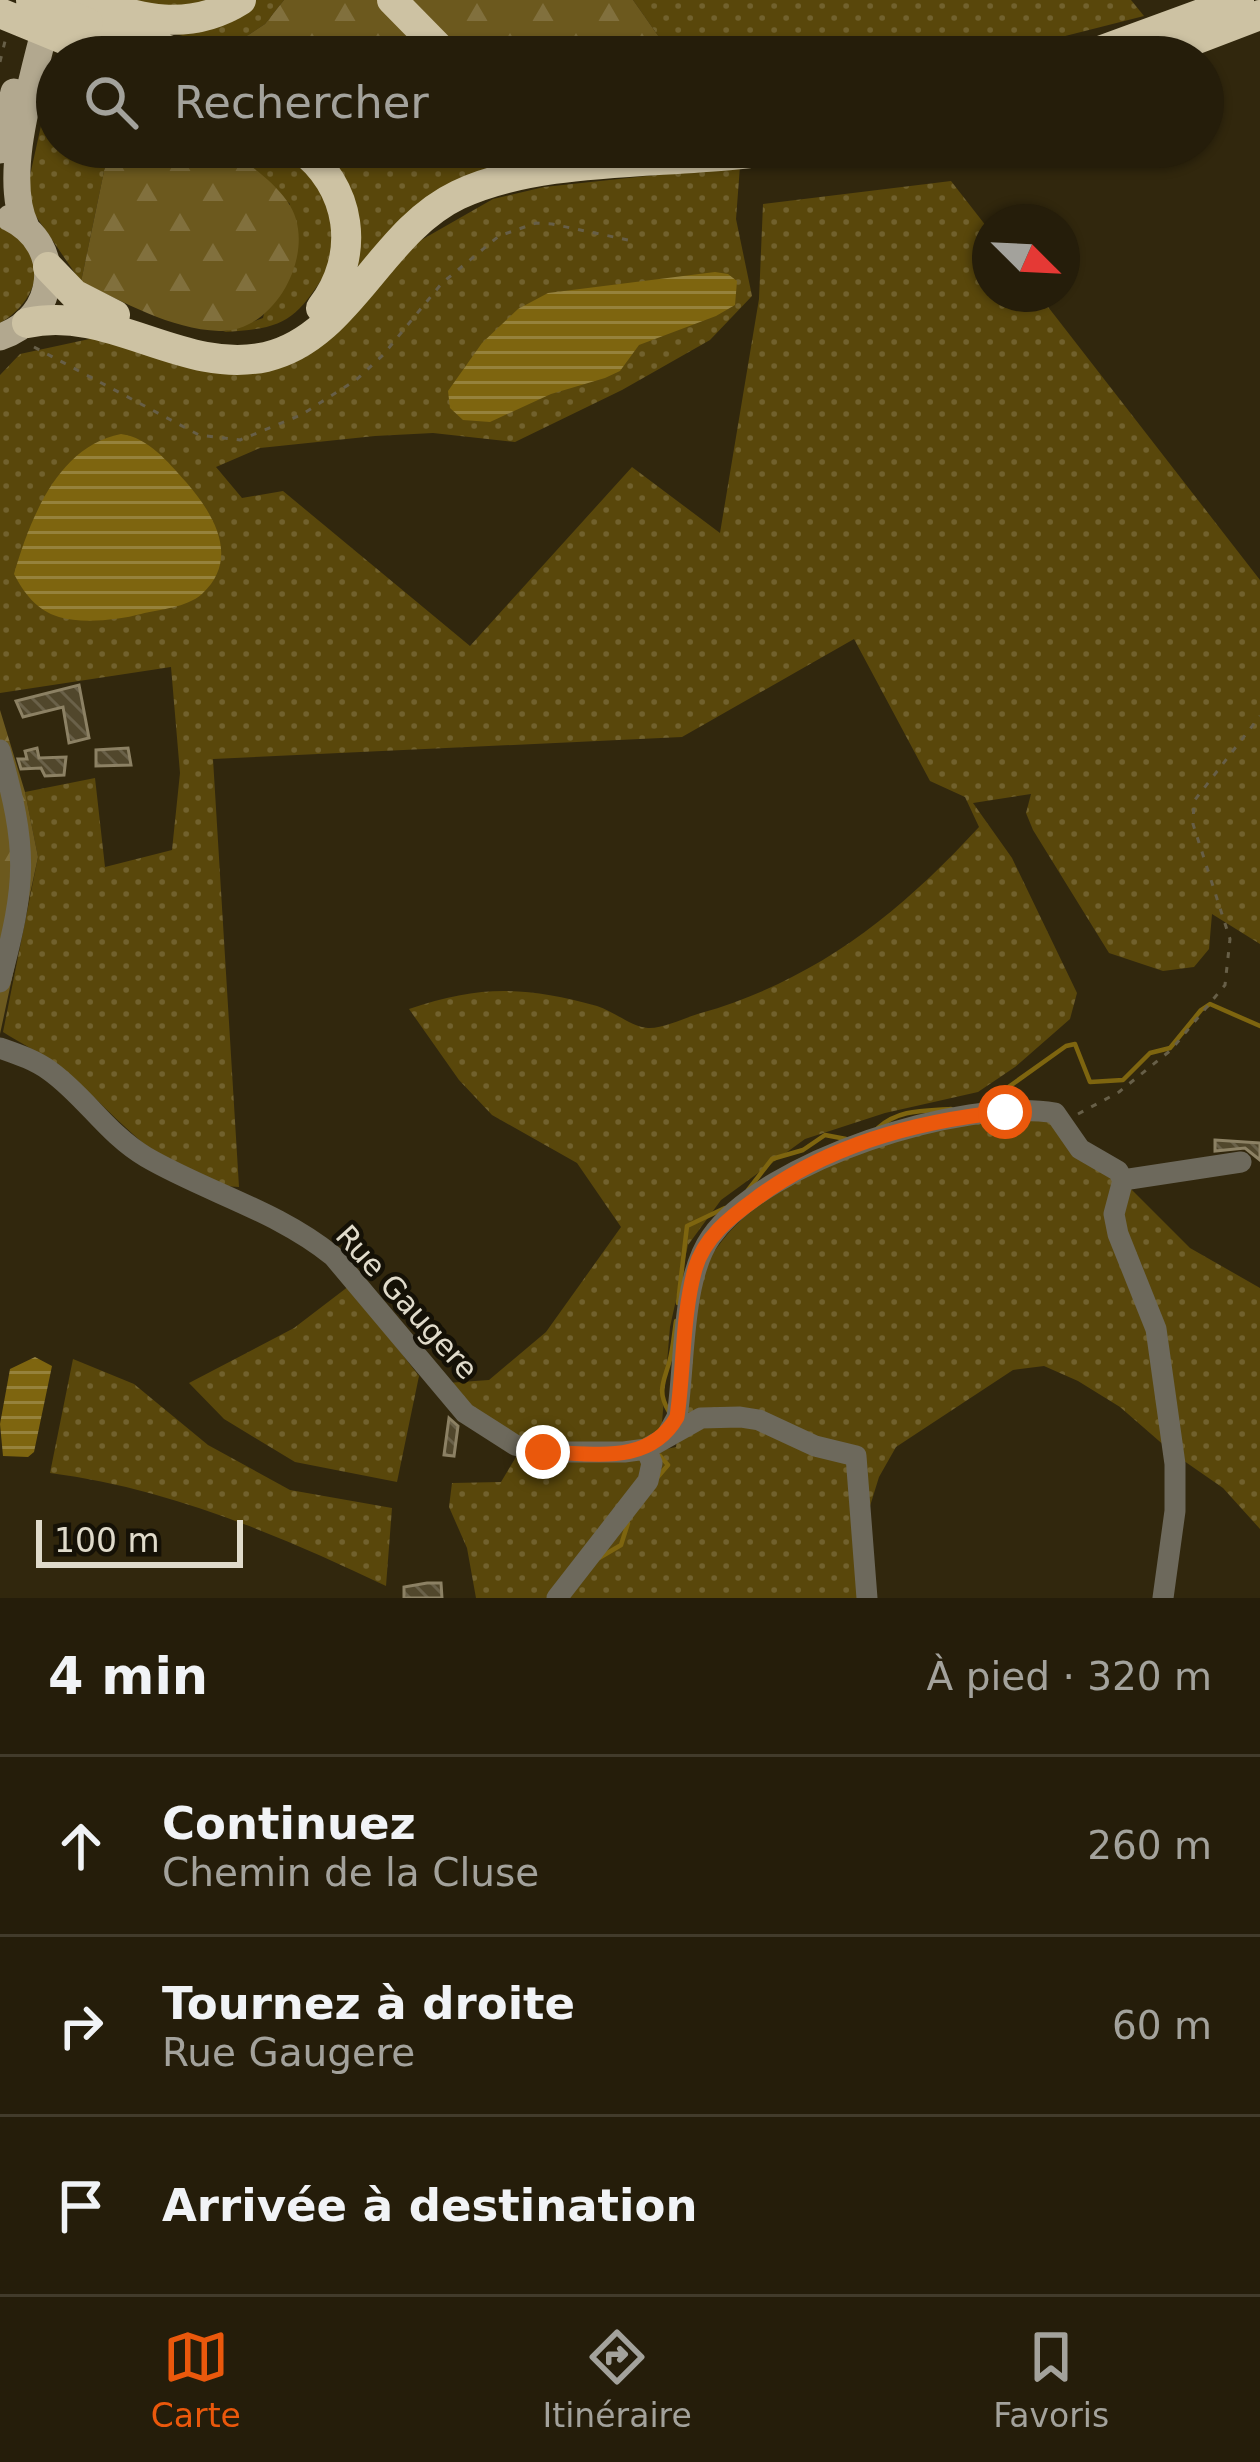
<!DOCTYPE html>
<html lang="fr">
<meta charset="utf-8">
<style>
body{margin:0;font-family:"DejaVu Sans",sans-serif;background:#312a18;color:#f1f3f6}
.compass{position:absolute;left:972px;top:204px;width:108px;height:108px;border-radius:50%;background:#251d0a;box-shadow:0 3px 9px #0004;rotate:114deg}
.scale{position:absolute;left:36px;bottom:30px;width:207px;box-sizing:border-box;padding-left:12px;border:6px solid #e0dbcb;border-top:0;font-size:33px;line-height:42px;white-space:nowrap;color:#e0dbcb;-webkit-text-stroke:9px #151106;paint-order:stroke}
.stop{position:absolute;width:36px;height:36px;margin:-27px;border:9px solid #ea580c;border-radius:50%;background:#fff}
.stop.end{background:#ea580c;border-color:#fff;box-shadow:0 3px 12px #0008}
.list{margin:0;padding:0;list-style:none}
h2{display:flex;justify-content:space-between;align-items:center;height:156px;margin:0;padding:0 48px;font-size:51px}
h2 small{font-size:39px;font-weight:400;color:#a3a29c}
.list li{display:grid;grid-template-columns:78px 1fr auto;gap:36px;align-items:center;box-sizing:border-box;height:180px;padding:0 48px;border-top:3px solid #423b2b}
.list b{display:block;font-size:45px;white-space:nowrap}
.list p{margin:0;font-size:39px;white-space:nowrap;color:#a3a29c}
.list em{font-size:39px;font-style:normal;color:#a3a29c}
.icon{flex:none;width:66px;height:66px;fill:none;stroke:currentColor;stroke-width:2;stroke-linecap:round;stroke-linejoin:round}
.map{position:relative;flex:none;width:1260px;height:1598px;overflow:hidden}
.search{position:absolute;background:#251d0a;box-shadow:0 3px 9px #0004;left:36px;right:36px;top:36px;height:132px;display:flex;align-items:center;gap:30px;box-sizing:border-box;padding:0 42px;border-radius:66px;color:#a3a29c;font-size:45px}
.sheet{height:696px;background:#251d0a}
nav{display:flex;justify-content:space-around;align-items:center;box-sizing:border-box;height:168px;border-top:3px solid #423b2b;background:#251d0a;font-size:33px;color:#a3a29c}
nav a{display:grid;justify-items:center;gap:6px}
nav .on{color:#ea580c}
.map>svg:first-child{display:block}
</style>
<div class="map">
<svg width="1260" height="1598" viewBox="0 0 1260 1598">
<defs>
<pattern id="grass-dots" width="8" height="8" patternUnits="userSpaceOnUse" patternTransform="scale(3)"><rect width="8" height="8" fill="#59470b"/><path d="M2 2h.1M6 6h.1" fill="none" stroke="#71612d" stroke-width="1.8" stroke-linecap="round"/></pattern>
<pattern id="forest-firs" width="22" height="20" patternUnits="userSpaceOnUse" patternTransform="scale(3)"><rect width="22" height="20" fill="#6c591e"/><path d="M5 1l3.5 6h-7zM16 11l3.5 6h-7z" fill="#81703d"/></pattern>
<pattern id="water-rules" width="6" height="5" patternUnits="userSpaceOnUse" patternTransform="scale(3)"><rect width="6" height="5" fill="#7e650f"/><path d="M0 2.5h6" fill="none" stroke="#96823c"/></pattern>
<pattern id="building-back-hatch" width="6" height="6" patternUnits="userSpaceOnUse" patternTransform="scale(3)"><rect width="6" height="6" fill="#51472c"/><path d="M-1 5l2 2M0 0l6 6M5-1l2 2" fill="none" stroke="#6a6149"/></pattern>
</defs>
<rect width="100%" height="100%" fill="#31270d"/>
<path fill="url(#grass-dots)" d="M137,0H284L265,24L227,49L169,32Z
M633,0H1131L1144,16L983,57H673Z
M52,76L57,78V147H109L81,282L31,209L27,189Z
M225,147H268L284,154L288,147H457L552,158L486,175L359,266L329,268C296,320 286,329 223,332L263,318L290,204Z
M740,166L736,219L752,296L710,340L622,390L515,442L433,433L375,436L260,448L216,467L242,498L283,491L470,646L632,467L720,533L759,299L763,204L951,181L990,231V294H1038L1260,580V944L1212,914L1209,949L1194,967L1163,971L1109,953L1033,830L1026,813L1031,794L973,803L1012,858L1077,993L1070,1019L1015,1067L978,1092L885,1113L805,1139L721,1200L688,1245L670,1327L661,1434C611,1450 542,1455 495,1427C477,1416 462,1397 447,1383L489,1380L546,1332L621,1227L577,1163L492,1115L459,1080L409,1009C479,985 525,986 597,1006C613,1011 632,1027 648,1028C663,1029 686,1017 701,1013C816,980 899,914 979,827L965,797L930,781L854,639L682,737L213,759L239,1187C164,1183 114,1110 60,1067C43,1054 22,1044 3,1032L38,857L25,792L95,778L105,867L172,850L180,773L171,667L0,693V375L20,354L94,338L246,371L296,362L416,243L493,199L544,187Z
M0,227C52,248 42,299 0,323Z
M1036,1110L1123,1181L1190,1248L1260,1288V1529L1223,1488L1174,1454L1120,1407L1078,1381L1044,1366L1013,1370L896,1447L879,1477L862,1532L867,1598H476L467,1548L449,1507L452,1483L501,1482L519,1452L613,1460L676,1447L700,1276C757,1158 921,1133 1036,1110Z
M349,1286L419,1376L397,1482L295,1462L224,1419L189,1383L294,1328Z
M73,1359L134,1384L208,1445L290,1490L392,1508L386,1586C279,1535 168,1488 50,1473Z"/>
<path fill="url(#forest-firs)" d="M284,0H633L673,57H484L459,41L416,50L405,57H263L227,49L265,24Z
M109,147H225C246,162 272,180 287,201C321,247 276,334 219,331C170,329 124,302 81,282Z
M0,710L25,792L38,857L0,1034Z"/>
<path fill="url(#water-rules)" d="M715,272L728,274L737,281L735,305L716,316L639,345L620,371L605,378L551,394L490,422L463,420L450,408L448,391L482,343L518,309L548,293Z
M121,434C149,438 167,461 186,482C213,513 241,558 202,594C186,608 160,609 141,614C118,620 82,624 59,617C36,610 24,593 14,574C30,519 58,446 121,434Z
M35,1357L52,1366L34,1452L28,1457L3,1456L0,1424L10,1369Z"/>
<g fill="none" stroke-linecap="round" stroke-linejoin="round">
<path stroke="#7e650f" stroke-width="4.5" d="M986,1103L1066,1046L1075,1044L1090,1082L1123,1080L1150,1053L1170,1048L1201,1010L1210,1004L1260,1026
M878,1128C899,1109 924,1111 951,1109
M748,1190L772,1159L803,1150L825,1135L846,1139
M678,1303L687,1226L725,1208
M669,1412C657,1391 663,1384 669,1363C673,1350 674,1334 676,1321
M656,1479L668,1465L660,1456
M599,1558L621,1545L628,1523"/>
</g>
<path fill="url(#building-back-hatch)" stroke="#8c8164" stroke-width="3" d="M79,685L89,738L69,743L63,707L23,717L16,701Z
M37,748L39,758L66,757L64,775L45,776L41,768L21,769L18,759H27L25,751Z
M128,748L131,765L96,766V750Z
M1215,1140L1260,1143V1160L1245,1148L1215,1151Z
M449,1418L458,1426L454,1456L444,1455Z
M427,1583H441L442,1598H404V1587Z"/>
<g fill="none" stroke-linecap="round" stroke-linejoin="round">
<path stroke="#675f48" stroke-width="3" stroke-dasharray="6 9" stroke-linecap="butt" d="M0,62L6,37
M34,347L199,435L240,440L301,415L356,380L383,355L442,283L499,236L536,223L552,224L628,240
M1078,1114L1119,1092L1171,1050L1225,985L1230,939L1193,824L1194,801L1260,716"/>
<path stroke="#6d695c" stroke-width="21" d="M0,750C28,850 27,881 0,982
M0,1048C17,1054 35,1060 50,1071C85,1096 107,1134 146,1157C208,1193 276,1210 333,1256L465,1413L515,1445L543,1452H624L646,1449L701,1418L740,1417L759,1420L815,1446L856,1456L867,1598
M1123,1180L1241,1162
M666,1437L677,1417C685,1366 681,1279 711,1237C766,1160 963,1097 1055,1113L1080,1149L1118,1171L1123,1180L1114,1214L1118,1234L1156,1329L1175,1464V1511L1163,1598
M557,1598L648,1481L652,1463L646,1449"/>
<path stroke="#b2a88f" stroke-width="27" d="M0,150L14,92
M26,227C0,175 36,71 48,15
M0,337C58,318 65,245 10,218"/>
<path stroke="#cdc2a3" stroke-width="30" d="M85,0C139,19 189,33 241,0
M392,0L448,57
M88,23L189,57
M83,47L112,57
M1083,57L1239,0
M1150,57L1260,15
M298,147C352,185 362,256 321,308
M48,267L74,294L115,315
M27,323C111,305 182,375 266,357C349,338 380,232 458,195C549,152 689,167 790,147"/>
<path stroke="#cdc2a3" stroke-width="30" d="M31,0L88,23
M0,13L83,47"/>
</g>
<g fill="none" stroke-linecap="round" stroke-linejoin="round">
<path stroke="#ea580c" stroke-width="15" d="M543,1452C593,1453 649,1466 677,1417C684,1369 682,1316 695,1269C704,1238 729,1218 754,1200C827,1145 915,1121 1005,1112"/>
</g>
<g text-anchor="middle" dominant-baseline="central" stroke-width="9" stroke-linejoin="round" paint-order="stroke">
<g font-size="30" fill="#e0dbcb" stroke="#151106">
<text transform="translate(407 1302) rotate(48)">Rue Gaugere</text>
</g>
</g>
</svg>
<svg class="compass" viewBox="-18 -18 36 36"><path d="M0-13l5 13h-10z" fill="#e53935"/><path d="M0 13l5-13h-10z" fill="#a3a29c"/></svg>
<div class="scale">100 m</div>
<div class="stop" style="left:1005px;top:1112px"></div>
<div class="stop end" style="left:543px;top:1452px"></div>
<div class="search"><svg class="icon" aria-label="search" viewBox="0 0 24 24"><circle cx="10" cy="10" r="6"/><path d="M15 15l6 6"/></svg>Rechercher</div>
</div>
<section class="sheet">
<h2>4 min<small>À pied · 320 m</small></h2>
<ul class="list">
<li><svg class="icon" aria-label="ahead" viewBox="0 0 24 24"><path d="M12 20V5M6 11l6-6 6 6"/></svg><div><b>Continuez</b><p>Chemin de la Cluse</p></div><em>260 m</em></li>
<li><svg class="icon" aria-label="right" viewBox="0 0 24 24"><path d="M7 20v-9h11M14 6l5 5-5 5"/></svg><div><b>Tournez à droite</b><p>Rue Gaugere</p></div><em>60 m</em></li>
<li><svg class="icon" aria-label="arrive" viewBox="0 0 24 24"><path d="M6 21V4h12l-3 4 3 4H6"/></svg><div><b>Arrivée à destination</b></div></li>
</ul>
</section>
<nav>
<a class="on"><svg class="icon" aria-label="map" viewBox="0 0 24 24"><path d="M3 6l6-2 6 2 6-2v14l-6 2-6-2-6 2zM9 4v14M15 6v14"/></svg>Carte</a>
<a><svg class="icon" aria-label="directions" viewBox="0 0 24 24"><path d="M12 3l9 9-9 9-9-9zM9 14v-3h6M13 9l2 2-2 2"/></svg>Itinéraire</a>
<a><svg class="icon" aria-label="saved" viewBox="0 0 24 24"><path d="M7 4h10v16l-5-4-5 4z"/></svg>Favoris</a>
</nav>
